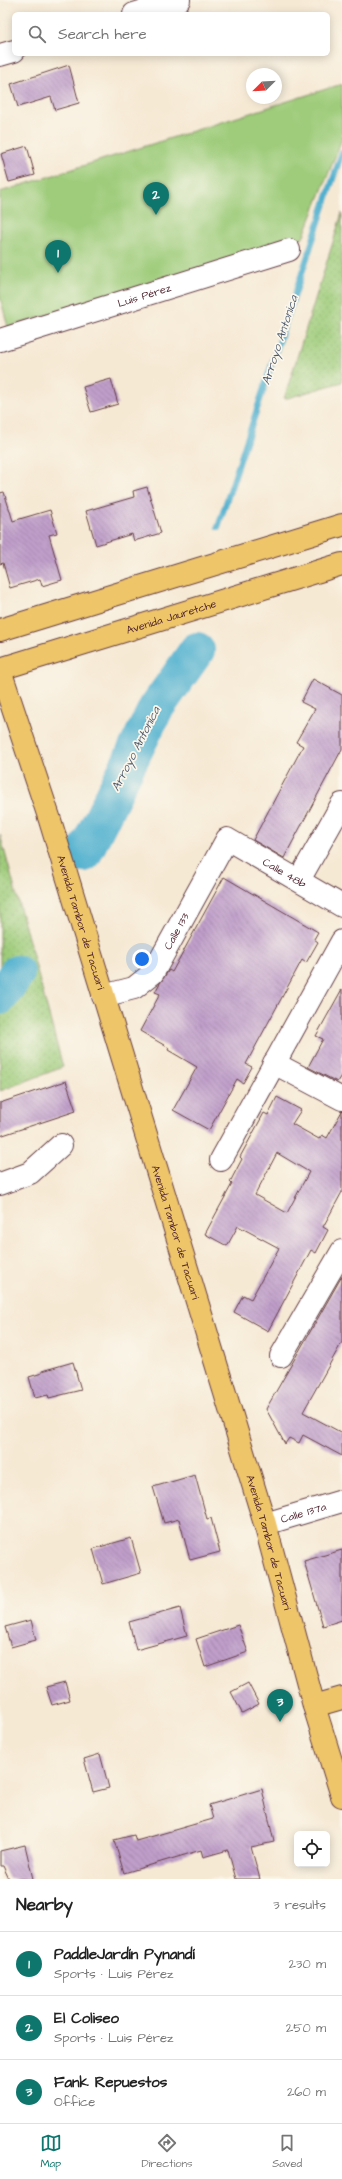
<!DOCTYPE html>
<meta charset="utf-8">
<style>
body{margin:0;font-family:"Architects Daughter",sans-serif;background:#f2f2f2;color:#222}
.controls{position:absolute;right:12px;bottom:12px;display:grid;overflow:hidden;border-radius:6px;box-shadow:0 2px 10px #0003}
.controls button{width:36px;height:36px;display:grid;place-items:center;padding:0;border:0;border-bottom:1px solid #e0e0e0;background:#fff;color:#222;font:20px sans-serif}
.compass{position:absolute;left:246px;top:68px;width:36px;height:36px;border-radius:50%;background:#fff;box-shadow:0 2px 10px #0003;rotate:246deg}
.you{position:absolute;left:142px;top:959px;width:14px;height:14px;margin:-10px;border:3px solid #fff;border-radius:50%;background:#1a73e8;box-shadow:0 0 0 6px #1a73e833}
.badge{display:grid;place-items:center;width:26px;height:26px;border-radius:50%;background:#0f766e;color:#fff;font-size:13px;font-weight:700}
.pin{position:absolute;translate:-50% -33px;filter:drop-shadow(0 1px 2px #0008)}
.pin::after{content:'';position:absolute;top:21px;width:14px;height:12px;background:inherit;clip-path:polygon(0 0,100% 0,50% 100%)}
.list{margin:0;padding:0;list-style:none}
h2{display:flex;justify-content:space-between;align-items:center;height:52px;margin:0;padding:0 16px;font-size:17px}
h2 small{font-size:13px;font-weight:400;color:#767676}
.list li{display:grid;grid-template-columns:26px 1fr auto;gap:12px;align-items:center;box-sizing:border-box;height:64px;padding:0 16px;border-top:1px solid #e0e0e0}
.list b{display:block;font-size:15px;white-space:nowrap}
.list p{margin:0;font-size:13px;white-space:nowrap;color:#767676}
.list em{font-size:13px;font-style:normal;color:#767676}
.icon{flex:none;width:22px;height:22px;fill:none;stroke:currentColor;stroke-width:2;stroke-linecap:round;stroke-linejoin:round}
.map{position:relative;flex:none;width:342px;height:1879px;overflow:hidden}
.search{position:absolute;background:#fff;box-shadow:0 2px 10px #0003;left:12px;right:12px;top:12px;height:44px;display:flex;align-items:center;gap:10px;box-sizing:border-box;padding:0 14px;border-radius:6px;color:#767676;font-size:15px}
.sheet{height:244px;background:#fff}
nav{display:flex;justify-content:space-around;align-items:center;box-sizing:border-box;height:56px;border-top:1px solid #e0e0e0;background:#fff;font-size:11px;color:#767676}
nav a{display:grid;justify-items:center;gap:2px}
nav .on{color:#0f766e}
.map>svg:first-child{display:block}
</style>
<div class="map">
<svg width="342" height="1879" viewBox="0 0 342 1879">
<defs>
<pattern id="green-dots" width="8" height="8" patternUnits="userSpaceOnUse"><rect width="8" height="8" fill="#9ecc7a"/><path d="M2 2h.1M6 6h.1" fill="none" stroke="#8aaf6a" stroke-width="1.8" stroke-linecap="round"/></pattern>
<pattern id="building-back-hatch" width="6" height="6" patternUnits="userSpaceOnUse"><rect width="6" height="6" fill="#c09fca"/><path d="M-1 5l2 2M0 0l6 6M5-1l2 2" fill="none" stroke="#9e81a4"/></pattern>
</defs>
<rect width="100%" height="100%" fill="#fbf7ec"/>
<filter id="ink" filterUnits="userSpaceOnUse"><feTurbulence type="fractalNoise" baseFrequency=".025" numOctaves="2"/><feDisplacementMap in="SourceGraphic" scale="8" xChannelSelector="R" yChannelSelector="G"/><feConvolveMatrix kernelMatrix="1 2 1 2 8 2 1 2 1" color-interpolation-filters="sRGB"/></filter>
<filter id="wash" filterUnits="userSpaceOnUse"><feTurbulence type="fractalNoise" baseFrequency=".012" numOctaves="4" result="noise"/><feDisplacementMap in="SourceGraphic" scale="16" xChannelSelector="R" yChannelSelector="G"/><feGaussianBlur stdDeviation="0.9" result="paint"/><feColorMatrix in="noise" values="0 0 0 0 0 0 0 0 0 0 0 0 0 0 0 0 0 1.4 0 .05"/><feComposite in="paint" operator="in"/></filter>
<g filter="url(#wash)">
<rect width="100%" height="100%" fill="#f6e9d4"/>
<path fill="url(#green-dots)" stroke="#747652" d="M342,213V382L284,399Z
M0,834L63,1067L0,1091Z"/>
<path fill="#9ecc7a" stroke="#747652" d="M342,84V139L303,238L8,327L0,297V192Z"/>
<g fill="none" stroke-linecap="round" stroke-linejoin="round">
<path stroke="#50b0cf" stroke-width="6" d="M218,527L342,152"/>
<path stroke="#50b0cf" stroke-width="36" d="M84,854L156,708L197,650
M0,997L17,973"/>
</g>
<g id="blocks">
<path fill="url(#building-back-hatch)" fill-rule="evenodd" d="M69,65L79,103L55,110L51,97L18,107L11,84Z
M27,146L35,175L9,182L1,154Z
M111,379L118,404L91,412L83,387Z
M147,487L161,533L134,541L132,534L96,545L86,511L134,497L133,491Z
M4,492L13,521L50,510L57,533L49,535L62,580L42,586L40,579L10,588L3,563L0,564V493Z
M313,679L342,695V749L284,858L253,840L303,746L296,742L315,709L301,702Z
M224,877L318,932L314,939L318,942L306,963L302,960L246,1064L252,1067L243,1083L237,1079L209,1130L173,1110L197,1067L168,1050L169,1048L140,1031L160,994L155,992L160,983L169,970L172,972Z
M342,989V1074L337,1082L308,1067L323,1039L316,1036Z
M66,1081L76,1111L0,1136V1103Z
M277,1097L301,1110L292,1124L319,1139L322,1135L327,1138L342,1111V1192L323,1227L328,1230L316,1253L311,1250L268,1331L234,1312L243,1295L251,1299L279,1248L238,1226L227,1246L205,1234L232,1184L230,1182L242,1159L240,1157L264,1113L268,1115ZM277,1153L309,1172L287,1213L255,1195Z
M342,1276V1342L303,1412L342,1433V1456L303,1435L299,1443L289,1438L285,1444L266,1409Z
M73,1362L81,1390L49,1398L48,1395L35,1398L29,1377L42,1373V1371Z
M195,1475L207,1519L211,1518L220,1552L190,1560L179,1519L164,1523L153,1487Z
M131,1538L141,1573L103,1584L93,1549Z
M342,1550V1620L323,1626L304,1561Z
M180,1608L187,1636L136,1650L129,1622Z
M31,1620L36,1640L11,1647L5,1627Z
M238,1625L248,1652L205,1667L196,1639Z
M65,1682L70,1700L52,1705L46,1687Z
M248,1683L259,1704L242,1713L231,1692Z
M100,1754L109,1788L93,1792L84,1759Z
M262,1789L274,1842L251,1847L260,1879H236L228,1850L203,1857L201,1850L124,1873L114,1840L134,1835L136,1841L213,1819L209,1805Z
M25,1845L33,1879H9L3,1866H0V1851Z"/>
</g>
</g>
<g filter="url(#ink)">
<use href="#blocks" fill-opacity="0" stroke="#643d44" stroke-width="1"/>
<g fill="none" stroke-linecap="round" stroke-linejoin="round">
<defs>
<g id="minor">
<path d="M134,14L179,0"/>
<path d="M0,55L14,51"/>
<path id="s1" d="M0,340L289,250"/>
<path d="M299,880L342,804"/>
<path id="s2" d="M103,996L134,988L153,973L227,839L342,906"/>
<path d="M274,1063L342,1099"/>
<path d="M221,1160L342,941"/>
<path d="M0,1184L30,1173L61,1145"/>
<path d="M281,1356L342,1251"/>
<path id="s3" d="M265,1524L342,1501"/>
</g>
<g id="major">
<path d="M0,630L342,525"/>
<path id="s4" d="M0,669L342,564"/>
<path id="s5" d="M0,670L49,817L265,1524L314,1706L342,1796"/>
<path d="M314,1706L342,1698"/>
</g>
</defs>
<use href="#minor" stroke="#643d44" stroke-width="24"/>
<use href="#major" stroke="#643d44" stroke-width="24"/>
<use href="#minor" stroke="#fff" stroke-width="22"/>
<use href="#major" stroke="#eec569" stroke-width="22"/>
</g>
</g>
<g text-anchor="middle" dominant-baseline="central" stroke-width="3.5" stroke-linejoin="round" paint-order="stroke">
<g font-size="11" fill="#4a1f2b" stroke="#fbf7ec">
<text stroke="none"><textPath href="#s1" startOffset="151">Luis Pérez</textPath></text>
<text stroke="none"><textPath href="#s4" startOffset="179">Avenida Jauretche</textPath></text>
<text stroke="none"><textPath href="#s2" startOffset="276">Calle 48b</textPath></text>
<text stroke="none"><textPath href="#s5" startOffset="265">Avenida Tambor de Tacuarí</textPath></text>
<text stroke="none"><textPath href="#s2" startOffset="104">Calle 133</textPath></text>
<text stroke="none"><textPath href="#s5" startOffset="589">Avenida Tambor de Tacuarí</textPath></text>
<text stroke="none"><textPath href="#s3" startOffset="40">Calle 137a</textPath></text>
<text stroke="none"><textPath href="#s5" startOffset="913">Avenida Tambor de Tacuarí</textPath></text>
</g>
<g font-size="12" font-style="italic" fill="#4c596d" stroke="#fbf7ec">
<text transform="translate(280 340) rotate(-72)">Arroyo Antonica</text>
<text transform="translate(136 749) rotate(-63)">Arroyo Antonica</text>
</g>
</g>
</svg>
<div class="controls">
<button><svg class="icon" aria-label="locate" viewBox="0 0 24 24"><circle cx="12" cy="12" r="6"/><path d="M12 2v4M12 18v4M2 12h4M18 12h4"/></svg></button>
</div>
<svg class="compass" viewBox="-18 -18 36 36"><path d="M0-13l5 13h-10z" fill="#e53935"/><path d="M0 13l5-13h-10z" fill="#767676"/></svg>
<div class="you"></div>
<div class="pin badge" style="left:58px;top:273px">1</div>
<div class="pin badge" style="left:156px;top:215px">2</div>
<div class="pin badge" style="left:280px;top:1722px">3</div>
<div class="search"><svg class="icon" aria-label="search" viewBox="0 0 24 24"><circle cx="10" cy="10" r="6"/><path d="M15 15l6 6"/></svg>Search here</div>
</div>
<section class="sheet">
<h2>Nearby<small>3 results</small></h2>
<ul class="list">
<li><span class="badge">1</span><div><b>PaddleJardín Pynandí</b><p>Sports · Luis Pérez</p></div><em>230 m</em></li>
<li><span class="badge">2</span><div><b>El Coliseo</b><p>Sports · Luis Pérez</p></div><em>250 m</em></li>
<li><span class="badge">3</span><div><b>Fank Repuestos</b><p>Office</p></div><em>260 m</em></li>
</ul>
</section>
<nav>
<a class="on"><svg class="icon" aria-label="map" viewBox="0 0 24 24"><path d="M3 6l6-2 6 2 6-2v14l-6 2-6-2-6 2zM9 4v14M15 6v14"/></svg>Map</a>
<a><svg class="icon" aria-label="directions" viewBox="0 0 24 24"><path d="M12 3l9 9-9 9-9-9zM9 14v-3h6M13 9l2 2-2 2"/></svg>Directions</a>
<a><svg class="icon" aria-label="saved" viewBox="0 0 24 24"><path d="M7 4h10v16l-5-4-5 4z"/></svg>Saved</a>
</nav>
